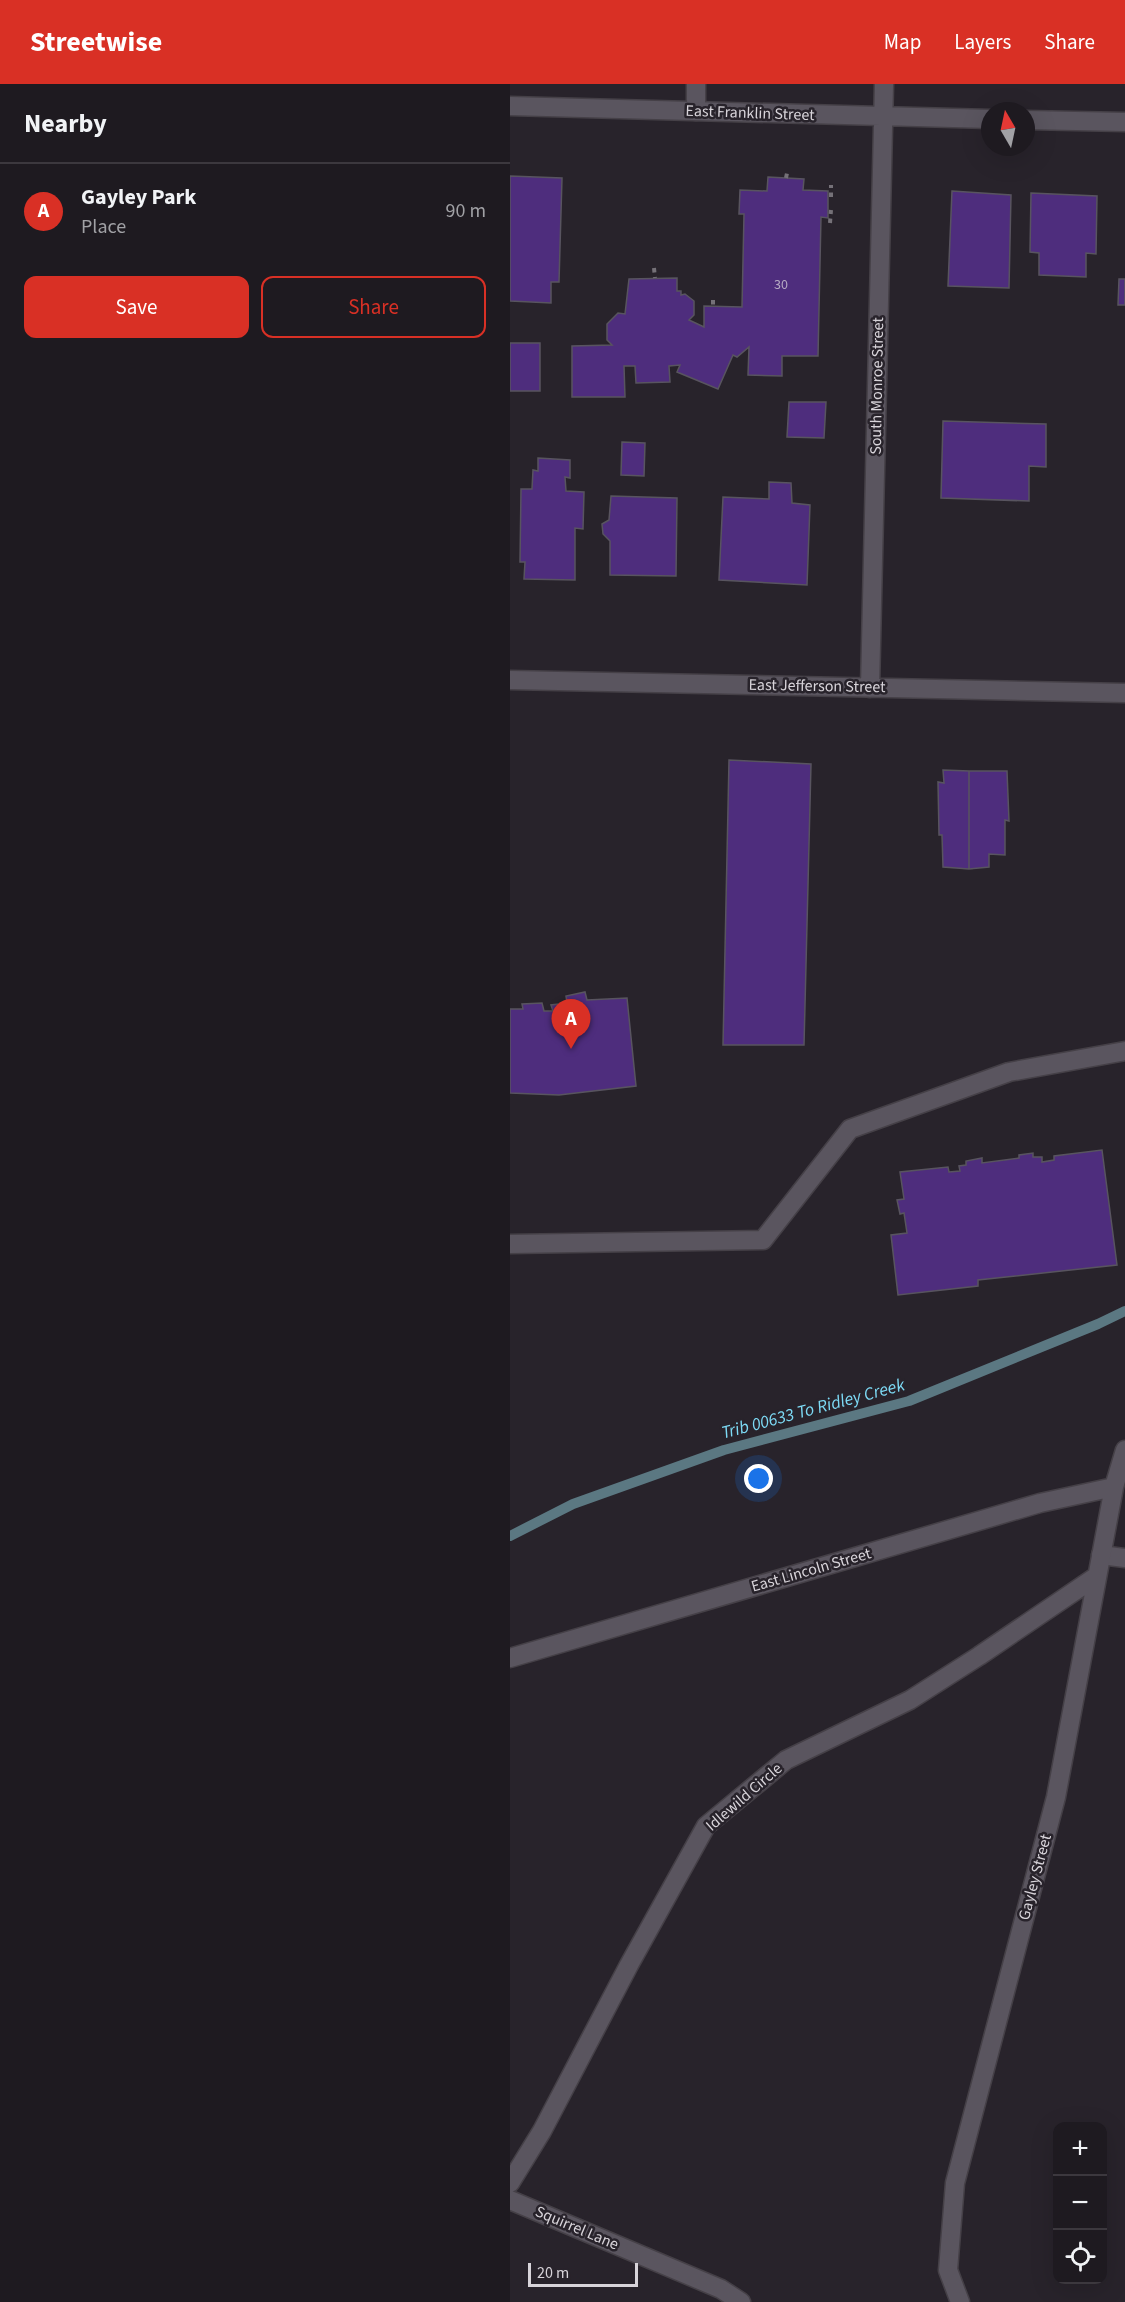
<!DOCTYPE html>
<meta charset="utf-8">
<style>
body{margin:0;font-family:"Source Sans 3",sans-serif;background:#2b272d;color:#f1f3f6}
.controls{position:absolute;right:18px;bottom:18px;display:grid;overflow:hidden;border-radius:12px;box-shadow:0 6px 24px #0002}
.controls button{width:54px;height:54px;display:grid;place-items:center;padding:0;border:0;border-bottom:2px solid #3c383e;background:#1e1a20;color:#f1f3f6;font:30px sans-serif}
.compass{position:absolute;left:471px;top:18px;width:54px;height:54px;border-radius:50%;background:#1e1a20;box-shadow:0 6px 24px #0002;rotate:351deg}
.scale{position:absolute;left:18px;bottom:15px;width:110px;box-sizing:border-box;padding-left:6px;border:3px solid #d8d4da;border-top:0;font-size:16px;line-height:21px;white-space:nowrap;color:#d8d4da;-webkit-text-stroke:4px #28232b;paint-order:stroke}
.you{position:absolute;left:249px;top:1395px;width:21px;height:21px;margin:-15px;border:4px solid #fff;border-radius:50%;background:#1a73e8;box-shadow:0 0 0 9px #1a73e833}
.badge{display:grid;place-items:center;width:39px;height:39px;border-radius:50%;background:#d93025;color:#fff;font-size:20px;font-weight:700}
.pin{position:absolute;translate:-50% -50px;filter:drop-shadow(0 2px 3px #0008)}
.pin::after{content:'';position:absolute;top:32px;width:21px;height:18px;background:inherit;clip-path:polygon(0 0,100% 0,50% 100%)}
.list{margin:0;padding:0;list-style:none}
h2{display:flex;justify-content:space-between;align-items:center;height:78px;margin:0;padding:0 24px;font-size:26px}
h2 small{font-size:20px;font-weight:400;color:#a1a1a5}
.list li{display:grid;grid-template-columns:39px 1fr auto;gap:18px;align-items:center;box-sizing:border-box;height:96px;padding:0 24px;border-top:2px solid #3c383e}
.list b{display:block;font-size:22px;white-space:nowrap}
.list p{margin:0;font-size:20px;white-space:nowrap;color:#a1a1a5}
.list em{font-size:20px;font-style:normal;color:#a1a1a5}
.actions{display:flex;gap:12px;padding:18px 24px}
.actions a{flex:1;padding:14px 0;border:2px solid #d93025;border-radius:12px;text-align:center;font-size:21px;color:#d93025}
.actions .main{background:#d93025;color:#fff}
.icon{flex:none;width:33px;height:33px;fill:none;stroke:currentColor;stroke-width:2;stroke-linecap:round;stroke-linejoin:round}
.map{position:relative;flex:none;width:615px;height:2218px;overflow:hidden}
header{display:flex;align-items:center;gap:36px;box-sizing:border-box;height:84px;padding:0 30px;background:#d93025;color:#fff}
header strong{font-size:28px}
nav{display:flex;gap:33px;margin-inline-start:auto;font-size:21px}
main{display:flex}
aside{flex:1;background:#1e1a20}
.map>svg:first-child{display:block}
</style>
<header>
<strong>Streetwise</strong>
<nav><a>Map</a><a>Layers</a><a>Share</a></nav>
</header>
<main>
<aside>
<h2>Nearby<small></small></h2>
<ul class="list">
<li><span class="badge">A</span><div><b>Gayley Park</b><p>Place</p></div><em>90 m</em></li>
</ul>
<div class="actions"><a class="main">Save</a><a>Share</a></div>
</aside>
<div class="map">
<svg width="615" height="2218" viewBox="0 0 615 2218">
<rect width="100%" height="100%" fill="#28232b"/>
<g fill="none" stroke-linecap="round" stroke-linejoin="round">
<path stroke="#5b7882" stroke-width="10" d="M0,1452L63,1420L214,1366L399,1317L588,1240L615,1227"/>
</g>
<path fill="#4e2d7d" stroke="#58545f" stroke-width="1.5" d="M0,92L52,94L49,198H41V219L0,217Z
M258,93L294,95L293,106L318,107V134L311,133L308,272H272V292L238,291L239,263L227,273L223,271L208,305L167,288L170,281L159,282L160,298L126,299L125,282H114L115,313H62V262L102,261L97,256V240L108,229L115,230L119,195L167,194V207H171V211L175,210L184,217V231L179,236L194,243V222L232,223L234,130H229L230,106L257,107Z
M442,107L501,111L499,204L438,202Z
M521,109L587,112L586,170L576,169V193L529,191V169L520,168Z
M609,195H615V221H608Z
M0,259H30V307H0Z
M279,318H316L314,354L277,353Z
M433,337L536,340V383L519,382V417L431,414Z
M112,358L135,359L134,392L111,391Z
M28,374L60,376V394L55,393L56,407L74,408L73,445L65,444V496L14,495L15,478H10L11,405H22L23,386L28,387Z
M259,398L281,399L282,419L300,421L297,501L209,496L213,413L259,415Z
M101,412L167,414L166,492L100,491V457L93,450L92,440L99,436Z
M219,676L301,680L294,961H213Z
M433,686L459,687V785L433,783L432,751H429L428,698L434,699Z
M459,687H497L499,737L495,736V771L479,770V783L459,785Z
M75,908L77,916L117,914L126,1002L49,1011L0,1009V925H13L12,920L32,919L34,927H43L41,921L57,919L56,912Z
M592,1066L607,1181L468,1196V1202L388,1211L381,1151L397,1149L394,1129L390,1130L387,1116L394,1115L390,1088L438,1083L439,1088L450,1087L449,1082L456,1081V1077L472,1074V1079L509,1074V1071L523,1069V1073H532V1078L544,1076V1072Z"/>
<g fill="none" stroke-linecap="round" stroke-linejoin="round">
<defs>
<path id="lane" d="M186,27V0
M0,1160L253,1156L340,1045L499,988L615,967
M591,1471L615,1474"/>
<path id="street" d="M0,22L480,35
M516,36L615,38
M0,596L615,609
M360,604L374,0
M0,1574L530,1419L604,1403
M0,2099L32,2047L119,1881L196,1742L276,1676L400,1616L469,1572L587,1492
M0,2116L211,2205L231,2218
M450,2218L438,2186L445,2099L546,1713L604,1403L615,1366"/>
</defs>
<use href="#lane" stroke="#454047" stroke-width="21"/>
<use href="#street" stroke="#454047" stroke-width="21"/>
<path stroke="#757178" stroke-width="4" stroke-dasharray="4.5 4.5" stroke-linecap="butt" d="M276,94L277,89
M321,113V101
M320,139L321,126
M144,184L145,194
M203,216V222"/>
<use href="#lane" stroke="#5a555f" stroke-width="18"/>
<use href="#street" stroke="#5a555f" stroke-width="18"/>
</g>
<g text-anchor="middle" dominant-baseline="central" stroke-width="5" stroke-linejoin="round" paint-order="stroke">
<g font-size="14" fill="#b6aac3">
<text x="271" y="201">30</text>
</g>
<g font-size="16" fill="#d8d4da" stroke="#28232b">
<text transform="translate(240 29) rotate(2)">East Franklin Street</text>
<text transform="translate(367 302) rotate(-89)">South Monroe Street</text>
<text transform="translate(307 602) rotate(1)">East Jefferson Street</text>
<text transform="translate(301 1486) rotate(-16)">East Lincoln Street</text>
<text transform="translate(234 1713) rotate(-41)">Idlewild Circle</text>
<text transform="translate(525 1793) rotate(-75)">Gayley Street</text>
<text transform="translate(67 2144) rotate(23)">Squirrel Lane</text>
</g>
<g font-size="18" font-style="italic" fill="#7ddaf5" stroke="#28232b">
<text transform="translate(303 1325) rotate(-15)">Trib 00633 To Ridley Creek</text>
</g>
</g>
</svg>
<div class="controls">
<button>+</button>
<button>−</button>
<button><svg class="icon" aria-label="locate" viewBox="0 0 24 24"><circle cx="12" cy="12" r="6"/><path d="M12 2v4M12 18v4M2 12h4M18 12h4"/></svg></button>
</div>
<svg class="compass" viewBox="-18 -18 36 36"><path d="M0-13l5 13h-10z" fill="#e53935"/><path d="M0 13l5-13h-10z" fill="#a1a1a5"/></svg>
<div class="scale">20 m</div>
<div class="you"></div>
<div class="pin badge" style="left:61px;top:965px">A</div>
</div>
</main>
